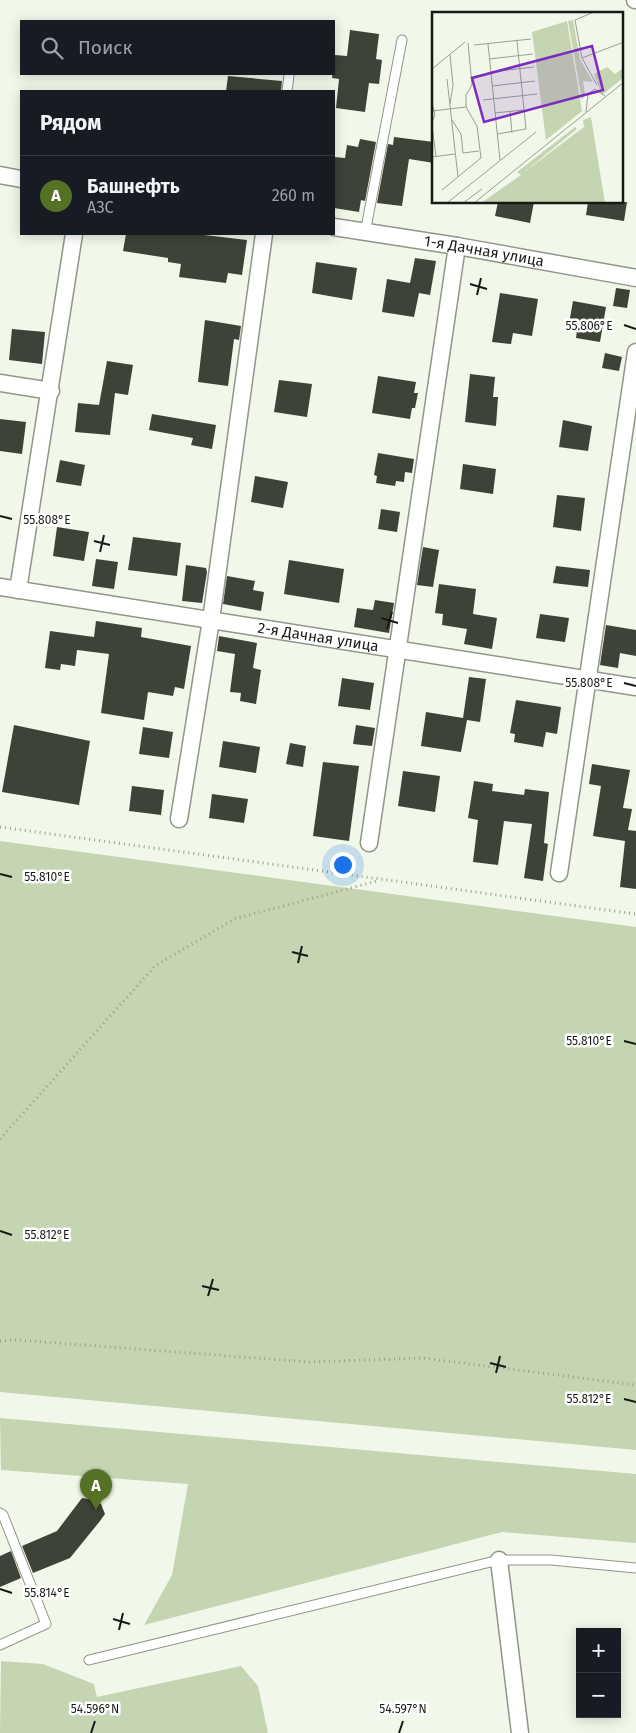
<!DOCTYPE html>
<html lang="ru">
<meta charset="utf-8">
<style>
body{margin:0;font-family:"Fira Sans",sans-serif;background:#242831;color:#f1f3f6}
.controls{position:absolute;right:15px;bottom:15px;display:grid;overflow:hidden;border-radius:0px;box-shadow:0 2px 12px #0003}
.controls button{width:45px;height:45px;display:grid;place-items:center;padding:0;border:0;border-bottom:1px solid #363941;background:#171b24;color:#f1f3f6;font:25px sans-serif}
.you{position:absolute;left:342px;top:864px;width:18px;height:18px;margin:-12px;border:4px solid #fff;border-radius:50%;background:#1a73e8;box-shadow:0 0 0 8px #1a73e833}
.badge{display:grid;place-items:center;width:32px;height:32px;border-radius:50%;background:#557125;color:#fff;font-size:16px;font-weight:700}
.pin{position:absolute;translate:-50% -41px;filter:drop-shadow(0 1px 2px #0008)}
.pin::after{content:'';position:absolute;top:26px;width:18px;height:15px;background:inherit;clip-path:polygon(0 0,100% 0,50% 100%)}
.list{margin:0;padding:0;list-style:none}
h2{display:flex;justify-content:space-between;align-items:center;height:65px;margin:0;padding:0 20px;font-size:21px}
h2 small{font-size:16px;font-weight:400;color:#9ea1a6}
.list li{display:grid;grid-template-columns:32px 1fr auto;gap:15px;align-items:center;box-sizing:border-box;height:80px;padding:0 20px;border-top:1px solid #363941}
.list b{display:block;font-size:19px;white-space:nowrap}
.list p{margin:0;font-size:16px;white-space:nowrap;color:#9ea1a6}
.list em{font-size:16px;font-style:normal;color:#9ea1a6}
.icon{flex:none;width:28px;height:28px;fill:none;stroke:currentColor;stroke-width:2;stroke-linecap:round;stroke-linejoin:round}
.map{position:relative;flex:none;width:636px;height:1733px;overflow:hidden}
.search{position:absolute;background:#171b24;box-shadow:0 2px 12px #0003;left:20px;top:20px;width:315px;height:55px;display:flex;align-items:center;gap:12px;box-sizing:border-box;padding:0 18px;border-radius:0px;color:#9ea1a6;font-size:19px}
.panel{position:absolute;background:#171b24;box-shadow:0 2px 12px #0003;left:20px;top:90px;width:315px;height:145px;border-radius:0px}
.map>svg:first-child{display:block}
</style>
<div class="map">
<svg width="636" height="1733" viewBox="0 0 636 1733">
<rect width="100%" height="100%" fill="#f1f8e9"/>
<path fill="#c5d5b2" d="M0,841L636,927V1450L0,1392Z
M0,1418L636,1474V1543L502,1532L144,1625L172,1575L188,1484L1,1470Z
M1,1661L43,1664L94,1684L97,1697L241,1666L258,1686L268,1733H0Z"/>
<path fill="#3e4337" d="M350,30L379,34L376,59L382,60L379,84L369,83L365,112L336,108L339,79L332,78L335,55L347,56Z
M228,76L282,81L281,91H226Z
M394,137L434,142V163L409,159L402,206L377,203L388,144L393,145Z
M360,139L376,142L365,201L361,200L359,212L334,208V157L345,158L347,145L358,147Z
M498,202H534L530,223L495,216Z
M588,202H627L624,221L586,215Z
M126,234H196L247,240L242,275L228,273L226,283L179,277L181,264L168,262V258L123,251Z
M415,258L436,261L430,295L419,293L414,317L382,312L387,279L410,283Z
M316,262L357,268L352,300L312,293Z
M616,288L630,290L627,308L613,306Z
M500,293L538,299L532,336L513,333L511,344L492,342Z
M573,301L606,307L600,342L576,338L577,330L568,329Z
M205,320L241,326L239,340L234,339L228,386L198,382Z
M12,329L45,332L42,364L9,360Z
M605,353L622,357L619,371L602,368Z
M107,361L133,365L128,395L115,393L110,435L75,432L78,403L99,405Z
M470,374L495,377L493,397H498L496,426L465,422Z
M378,376L416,382L414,393H418L415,408H412L410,419L372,413Z
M279,380L312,384L307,417L274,412Z
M152,414L216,425L212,449L191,445L193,438L149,430Z
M0,419L26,422L22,454L0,451Z
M563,420L592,426L588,451L559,447Z
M378,453L414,459L412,473L405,472L404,482L396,481L395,486L376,483L377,476L374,475Z
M60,460L85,465L81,486L56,482Z
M463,464L496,469L493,494L460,489Z
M255,476L288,482L283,508L251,502Z
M557,495L585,498L581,531L553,527Z
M381,509L400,512L397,532L378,529Z
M57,527L89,532L84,561L53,556Z
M133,537L181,543L177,576L128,570Z
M423,547L439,550L433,587L417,585Z
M96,559L118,562L114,589L92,586Z
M289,560L344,569L339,603L284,594Z
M186,565L206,568L207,572L202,603L182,601Z
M556,566L590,570L588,587L553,583Z
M227,576L255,581L253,590L264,592L261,611L223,604Z
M439,584L476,589L473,614L497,618L492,649L464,644L467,629L442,625L443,614L435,613Z
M375,600L394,603L389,633L354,627L357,608L373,610Z
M540,614L569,618L565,642L536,638Z
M96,621L142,628L141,637L191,646L184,689L175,687L173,696L148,692L144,720L101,713L109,654L77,650L75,666L61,664L60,670L45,668L50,631L94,637Z
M606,625L636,630V656L620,653L618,668L600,665Z
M219,636L257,643L253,668L261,670L256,704L240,701L241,693L230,692L235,654L217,651Z
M469,677L486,679L480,722L467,720L461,752L421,746L426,712L463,718Z
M342,678L374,683L370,710L338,706Z
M516,700L561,707L557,734L546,732L543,747L514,742L515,734L510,733Z
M14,725L90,741L79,805L2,792Z
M356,725L375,728L372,746L353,744Z
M143,727L173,732L169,758L139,754Z
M223,741L260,747L256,773L219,767Z
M290,743L306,746L303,767L286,764Z
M323,762L359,766L349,841L313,836Z
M592,764L630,770L623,808L632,809L628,830L636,831V889L620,887L625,841L593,836L601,786L589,784Z
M403,771L440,776L435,812L398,806Z
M474,781L493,784L492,791L524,795L525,789L549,792L544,843L548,844L543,881L524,878L532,824L504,821L498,865L473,862L478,820L468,818Z
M132,786L164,790L161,815L129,811Z
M212,794L248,799L244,823L209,818Z
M82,1498L96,1500L101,1504L105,1514L100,1521L70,1558L33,1573L22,1546L57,1531Z
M11,1551L21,1578L0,1587V1556Z"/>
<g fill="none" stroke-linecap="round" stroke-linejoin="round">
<defs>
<path id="lane" d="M287,91L289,76
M365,233L402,40
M0,1513L3,1515L46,1624L0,1645
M89,1660L499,1560H551L636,1568"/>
<g id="street">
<path d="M635,0H636"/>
<path d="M0,175L21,179"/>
<path id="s1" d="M334,227L457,246L636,278"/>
<path d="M0,383L51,391"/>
<path id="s2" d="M0,587L636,687"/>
<path d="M18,590L74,234"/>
<path d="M179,819L211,620L264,234"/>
<path d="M369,843L457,246"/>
<path d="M559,873L636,352"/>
<path d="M499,1560L520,1733"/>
</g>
</defs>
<use href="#lane" stroke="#909688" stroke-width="11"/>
<use href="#street" stroke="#909688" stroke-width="19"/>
<path stroke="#989e92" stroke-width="3" stroke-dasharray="1 4" stroke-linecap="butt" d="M0,827L636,914
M0,1139L155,966L234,919L377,881
M0,1341L17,1340L310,1362L423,1358L636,1385"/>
<use href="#lane" stroke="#fff" stroke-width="9"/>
<use href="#street" stroke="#fff" stroke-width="16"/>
</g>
<path fill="none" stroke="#171a14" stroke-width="2" d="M470,284L487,289M477,295L481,278M624,325L636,329M0,516L12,519M94,541L110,545M100,552L104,535M381,618L398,623M387,629L392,612M624,683L636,686M0,874L12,877M292,952L308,956M298,963L302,946M624,1041L636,1044M0,1231L12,1235M202,1286L219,1290M208,1296L213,1279M490,1363L506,1367M496,1373L500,1356M624,1399L636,1402M0,1589L12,1593M113,1619L130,1624M119,1630L123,1613M91,1733L95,1721M399,1733L403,1721"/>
<g text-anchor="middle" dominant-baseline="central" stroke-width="5" stroke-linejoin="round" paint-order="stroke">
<g font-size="15" fill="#171a14" stroke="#fff">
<text stroke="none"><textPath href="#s1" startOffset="152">1-я Дачная улица</textPath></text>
<text stroke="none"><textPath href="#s2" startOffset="322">2-я Дачная улица</textPath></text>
</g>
</g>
<g transform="translate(432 12)">
<rect width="191" height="191" fill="#f1f8e9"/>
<path d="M141,8L148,47L161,70L151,69L153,83L150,88L136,9ZM135,9L150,99L114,128L100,20ZM175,55L183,62L191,56V66L170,83L162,62ZM159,105L173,191H49L89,163L85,160L143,115L145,117L91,161L152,115L151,108Z" fill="#c5d5b2"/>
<path fill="none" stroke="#9a9f94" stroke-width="1" d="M162,0L143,8L150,46L165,73M56,32L68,148M42,33L99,27M150,46L192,30M57,47L101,42M0,57L33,30M59,60L102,55M15,67L26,165M60,74L103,69M51,88L105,82M0,91L3,103L0,110M18,92L21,73L18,43M0,99L34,95M78,99L80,121M154,100L156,82L163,77L173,84M63,101L91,98M20,108L29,122L31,141L47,139M0,114L4,144M65,122L94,117L85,29M0,145L23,142M10,178L49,146L45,114L34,95V83L40,73L36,31M15,191L104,120M31,191L50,177M42,191L192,70"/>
<path fill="#7b2cbf" fill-opacity="0.15" stroke="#7b2cbf" stroke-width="2.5" d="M160,34L171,78L52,110L40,66Z"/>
<rect width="191" height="191" fill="none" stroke="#171a14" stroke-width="2.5"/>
</g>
<g font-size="12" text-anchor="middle" fill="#171a14" stroke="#fff" stroke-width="5" stroke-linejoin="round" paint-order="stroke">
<text x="589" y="330">55.806°E</text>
<text x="47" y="524">55.808°E</text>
<text x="589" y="687">55.808°E</text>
<text x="47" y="881">55.810°E</text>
<text x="589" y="1045">55.810°E</text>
<text x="47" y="1239">55.812°E</text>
<text x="589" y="1403">55.812°E</text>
<text x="47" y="1597">55.814°E</text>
<text x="95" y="1713">54.596°N</text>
<text x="403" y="1713">54.597°N</text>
</g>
</svg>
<div class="controls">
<button>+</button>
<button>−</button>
</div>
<div class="you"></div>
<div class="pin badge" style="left:96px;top:1510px">A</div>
<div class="search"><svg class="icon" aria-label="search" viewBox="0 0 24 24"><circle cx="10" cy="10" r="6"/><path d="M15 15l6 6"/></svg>Поиск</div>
<section class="panel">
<h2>Рядом<small></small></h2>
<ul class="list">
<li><span class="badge">A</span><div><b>Башнефть</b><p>АЗС</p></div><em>260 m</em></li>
</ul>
</section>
</div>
